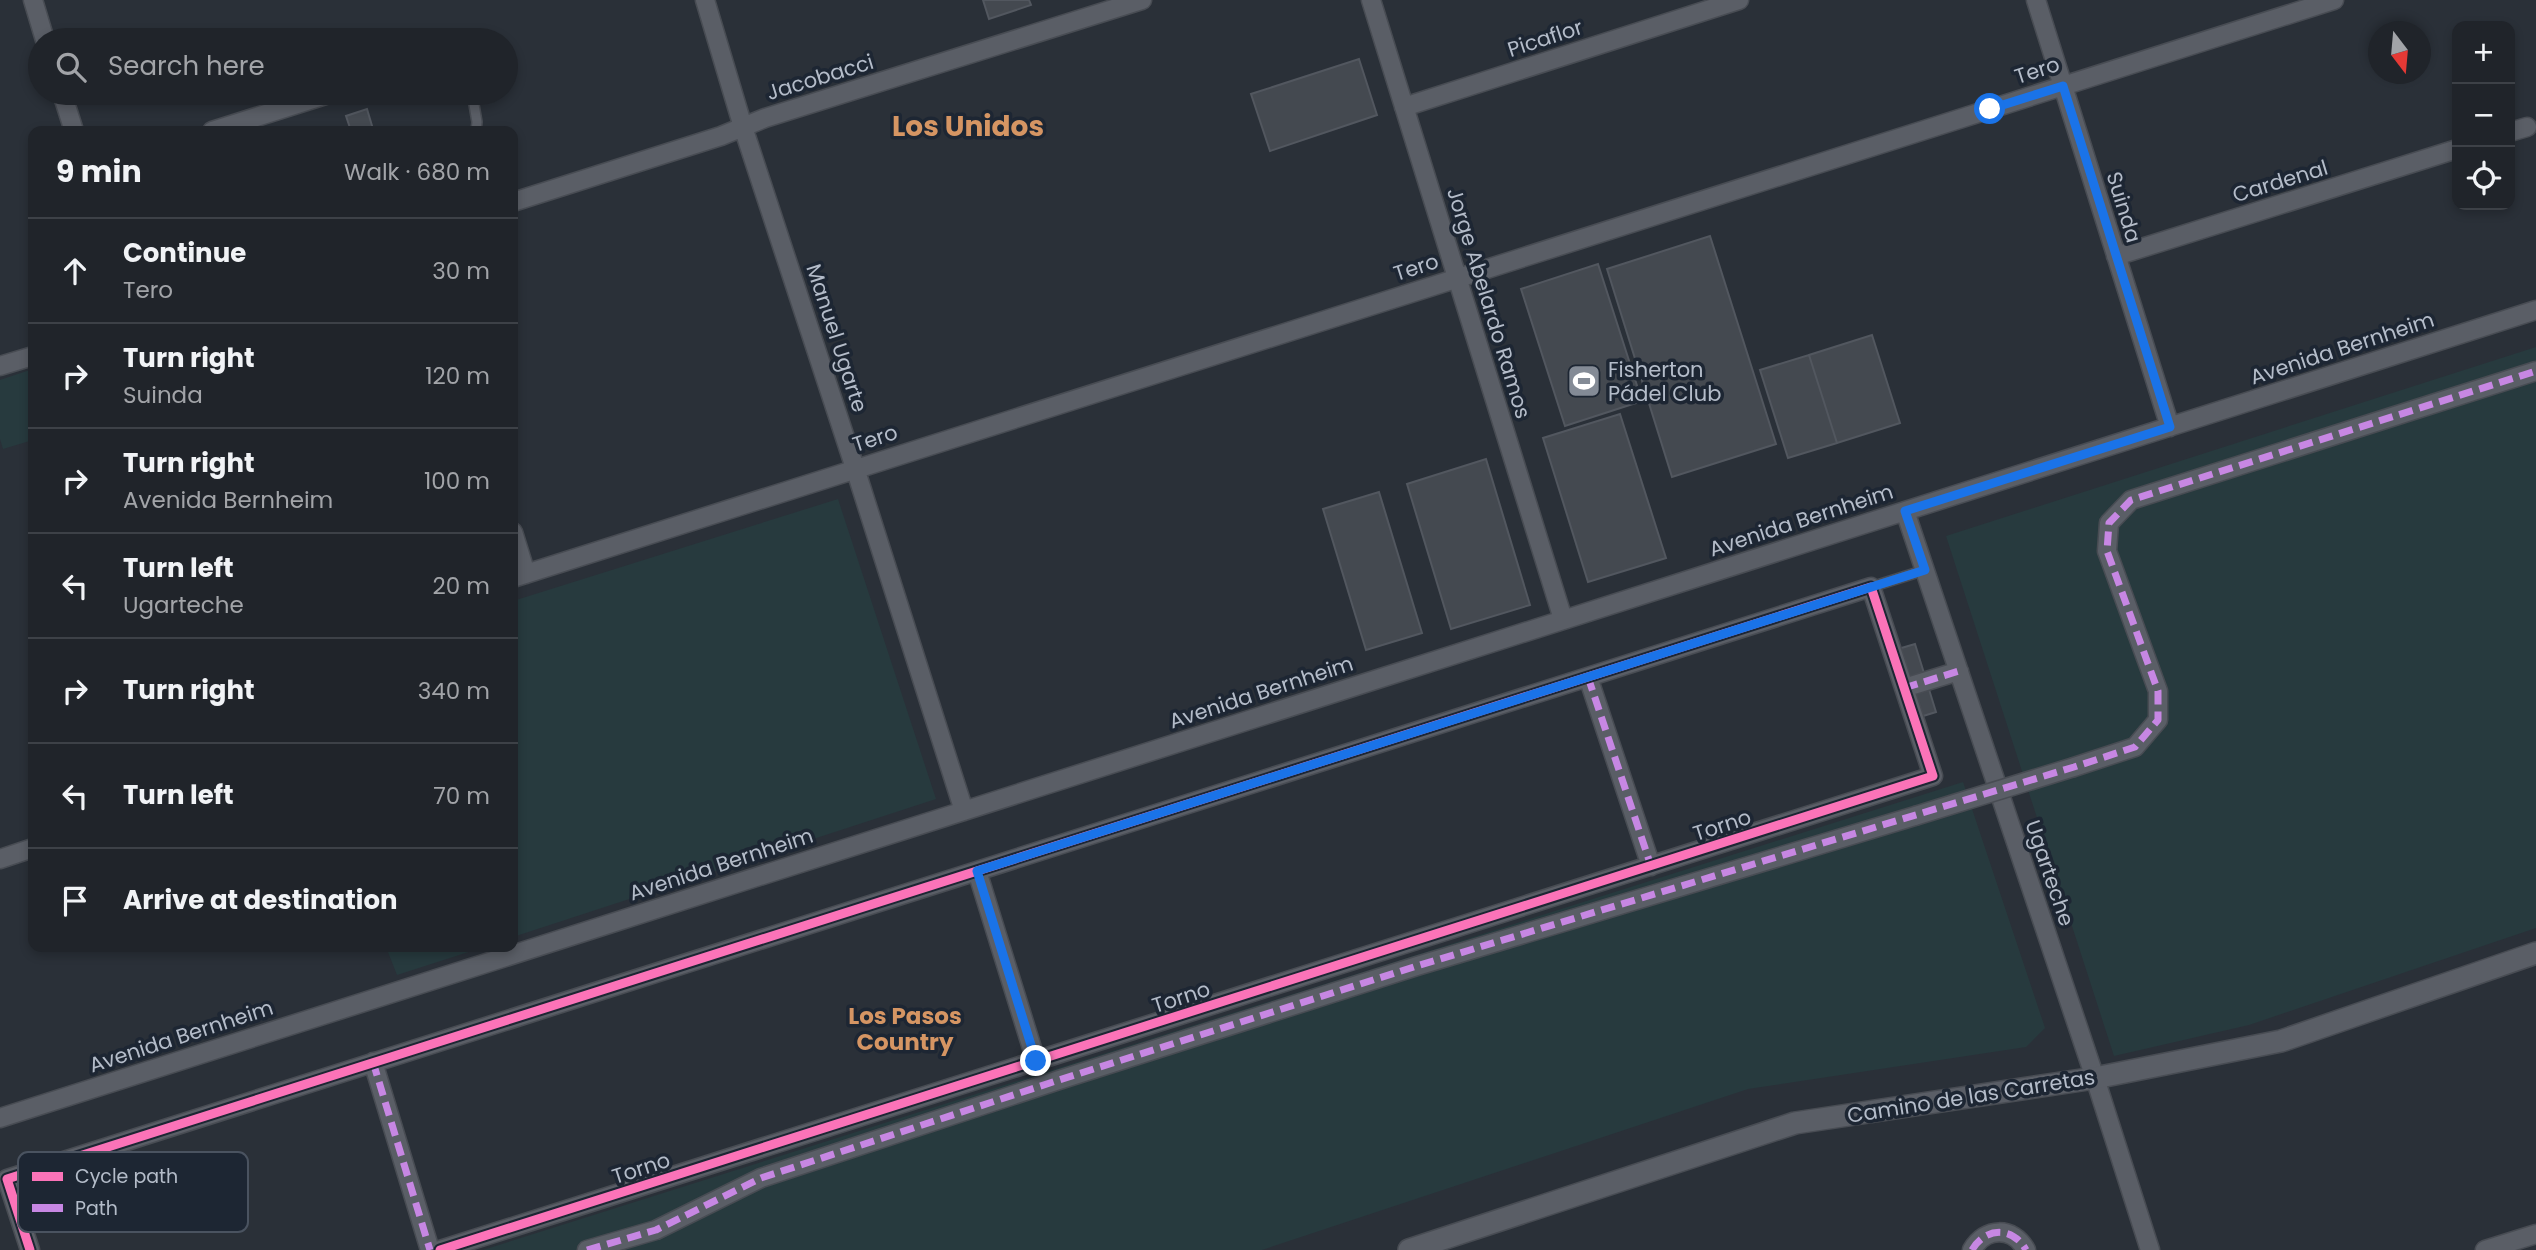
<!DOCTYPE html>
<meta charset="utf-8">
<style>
body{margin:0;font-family:Poppins,sans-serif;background:#2d3036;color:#f1f3f6}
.controls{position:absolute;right:21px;top:21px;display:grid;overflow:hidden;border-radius:14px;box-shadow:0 4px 10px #0003}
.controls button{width:63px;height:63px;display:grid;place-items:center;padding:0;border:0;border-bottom:2px solid #3d4147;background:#20242a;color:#f1f3f6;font:35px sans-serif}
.compass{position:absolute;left:2368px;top:21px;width:63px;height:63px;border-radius:50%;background:#20242a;box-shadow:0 4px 10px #0003;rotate:164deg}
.stop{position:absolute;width:21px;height:21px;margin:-16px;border:5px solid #1a73e8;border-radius:50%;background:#fff}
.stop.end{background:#1a73e8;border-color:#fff;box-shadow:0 2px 7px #0008}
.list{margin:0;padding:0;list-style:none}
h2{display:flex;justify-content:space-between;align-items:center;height:91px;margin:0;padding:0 28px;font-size:30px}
h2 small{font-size:23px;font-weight:400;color:#a2a4a8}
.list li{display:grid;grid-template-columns:46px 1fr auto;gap:21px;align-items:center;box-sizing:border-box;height:105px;padding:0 28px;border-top:2px solid #3d4147}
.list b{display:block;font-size:26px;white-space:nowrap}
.list p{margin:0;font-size:23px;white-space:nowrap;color:#a2a4a8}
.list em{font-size:23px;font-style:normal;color:#a2a4a8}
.icon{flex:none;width:38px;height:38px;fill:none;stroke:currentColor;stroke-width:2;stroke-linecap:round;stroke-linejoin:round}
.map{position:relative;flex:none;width:2536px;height:1250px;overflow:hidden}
.search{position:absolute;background:#20242a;box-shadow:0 4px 10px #0003;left:28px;top:28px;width:490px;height:77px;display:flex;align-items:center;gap:18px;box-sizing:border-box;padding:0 24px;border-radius:38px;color:#a2a4a8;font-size:26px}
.panel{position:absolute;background:#20242a;box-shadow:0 4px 10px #0003;left:28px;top:126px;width:490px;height:826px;border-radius:14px}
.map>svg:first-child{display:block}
</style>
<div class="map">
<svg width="2536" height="1250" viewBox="0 0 2536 1250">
<rect width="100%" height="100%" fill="#2a3038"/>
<path fill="#273a3e" d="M2536,347V928L2249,1025L2114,1056L1946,536Z
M33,369V440L3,449L0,439V380Z
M838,499L936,799L513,937V601Z
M1963,782L2045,1028L2026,1047L1748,1089L1262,1250H483Z
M386,947H484L397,975Z"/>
<path fill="#444950" stroke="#52575f" stroke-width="2" d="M983,0H1029L1031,5L989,19Z
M1359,59L1377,115L1270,151L1251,94Z
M367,109L373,129L351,131L346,116Z
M1710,236L1776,444L1672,477L1607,269Z
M1598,264L1642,401L1565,426L1521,289Z
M1872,335L1900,423L1837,443L1809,355Z
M1809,355L1837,443L1788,458L1760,370Z
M1620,414L1666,558L1588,582L1543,438Z
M1486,459L1530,605L1451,629L1407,484Z
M1379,492L1422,633L1366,650L1323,509Z
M1915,644L1936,712L1920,717L1898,649Z"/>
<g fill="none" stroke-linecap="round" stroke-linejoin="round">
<defs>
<path id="service" d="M472,93L477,122L476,131
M1871,587L1925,570"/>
<path id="minor" d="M33,0L45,40
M705,0L743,127L855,468L964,811
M1371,0L1563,619
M2036,0L2170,427
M62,93L74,131
M1404,107L1739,0
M212,131L332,93
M2510,132L2527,127
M513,202L721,136L765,118L1142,0
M2116,256L2457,149
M0,366L33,356
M1905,511L2095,1078L2150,1250
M513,532L526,574
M513,578L2334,0
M1588,677L1651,866
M1904,688L1959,671
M2074,767L2135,747L2158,720V691L2107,551L2109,523L2131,500L2536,371
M0,859L33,848
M977,871L1036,1061
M373,1062L430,1250
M0,1118L2536,310
M30,1250L7,1179L1871,587L1933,776L440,1250
M587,1250L656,1230L761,1178L1059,1080L1417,966L1915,816
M1972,1250C1985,1227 2013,1226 2026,1250
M2485,1250L2536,1234"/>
<path id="tertiary" d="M1409,1250L1795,1123L2095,1078L2281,1041L2536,953"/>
</defs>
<use href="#service" stroke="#484c53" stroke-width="12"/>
<use href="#minor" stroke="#484c53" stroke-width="21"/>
<use href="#tertiary" stroke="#484c53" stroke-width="24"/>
<use href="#service" stroke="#5a5e66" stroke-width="9"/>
<use href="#minor" stroke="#5a5e66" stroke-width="18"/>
<use href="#tertiary" stroke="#5a5e66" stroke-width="21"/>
<defs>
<path id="minor-bridge" d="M1915,816L2074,767"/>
</defs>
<use href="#minor-bridge" stroke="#484c53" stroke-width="21" stroke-linecap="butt"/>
<use href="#minor-bridge" stroke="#5a5e66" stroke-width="18"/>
<path stroke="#c787e3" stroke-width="7" stroke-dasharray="14 7" stroke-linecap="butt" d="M1588,677L1651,866
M1904,688L1959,671
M977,871L1036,1061
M373,1062L430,1250
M587,1250L656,1230L761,1178L1059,1080L1417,966L2074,767L2135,747L2158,720V691L2107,551L2109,523L2131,500L2536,371
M1972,1250C1985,1227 2013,1226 2026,1250"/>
<defs>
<path id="cycleway" d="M30,1250L7,1179L1871,587L1933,776L440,1250"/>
</defs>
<use href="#cycleway" stroke="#1d2633" stroke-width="13"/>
<use href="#cycleway" stroke="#fb73b8" stroke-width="9"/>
</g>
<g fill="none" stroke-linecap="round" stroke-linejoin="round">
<path stroke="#1a73e8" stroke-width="9" d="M1036,1061L977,871L1925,570L1905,511L2170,427L2063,86L1990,109"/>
</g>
<defs>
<symbol id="stadium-square" viewBox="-11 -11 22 22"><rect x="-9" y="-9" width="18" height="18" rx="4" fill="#848b96" stroke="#1d2633"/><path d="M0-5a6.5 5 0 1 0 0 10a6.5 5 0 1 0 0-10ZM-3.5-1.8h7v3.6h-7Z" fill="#fff"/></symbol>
</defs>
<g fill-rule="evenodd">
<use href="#stadium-square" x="1565" y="362" width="38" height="38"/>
</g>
<g text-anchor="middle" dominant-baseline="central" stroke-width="7" stroke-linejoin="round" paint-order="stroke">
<g font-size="21" fill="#b4bcc9" stroke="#1d2633">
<text transform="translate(1545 38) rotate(-18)">Picaflor</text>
<text transform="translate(2037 70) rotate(-18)">Tero</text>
<text transform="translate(820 77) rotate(-17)">Jacobacci</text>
<text transform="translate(2280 181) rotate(-17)">Cardenal</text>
<text transform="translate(2124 207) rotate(73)">Suinda</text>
<text transform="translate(1416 267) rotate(-18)">Tero</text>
<text transform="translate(1489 303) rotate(73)">Jorge Abelardo Ramos</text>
<text transform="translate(837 338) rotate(72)">Manuel Ugarte</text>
<text transform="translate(2342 348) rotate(-18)">Avenida Bernheim</text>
<text transform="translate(875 438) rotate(-18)">Tero</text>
<text transform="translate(1801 520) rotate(-18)">Avenida Bernheim</text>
<text transform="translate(1261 692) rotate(-18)">Avenida Bernheim</text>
<text transform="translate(1722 825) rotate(-18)">Torno</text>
<text transform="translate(721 864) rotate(-18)">Avenida Bernheim</text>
<text transform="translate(2050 873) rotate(71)">Ugarteche</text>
<text transform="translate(1181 997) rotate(-18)">Torno</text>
<text transform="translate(181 1036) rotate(-18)">Avenida Bernheim</text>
<text transform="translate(1971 1096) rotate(-9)">Camino de las Carretas</text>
<text transform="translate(641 1168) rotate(-18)">Torno</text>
</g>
<g font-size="21" fill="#b4bcc9" stroke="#1d2633" text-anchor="start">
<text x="1608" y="369">Fisherton<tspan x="1608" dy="24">Pádel Club</tspan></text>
</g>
<g font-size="23" font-weight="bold" fill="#d59563" stroke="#1d2633">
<text x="905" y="1016">Los Pasos<tspan x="905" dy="26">Country</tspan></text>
</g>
<g font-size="28" font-weight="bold" fill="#d59563" stroke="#1d2633">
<text x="968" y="126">Los Unidos</text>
</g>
</g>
<rect x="18" y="1152" width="230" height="80" rx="10" fill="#1d2633" stroke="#4a5360" stroke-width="2"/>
<rect x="32" y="1172" width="31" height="9" fill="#fb73b8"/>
<rect x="32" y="1204" width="31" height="8" fill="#c787e3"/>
<g font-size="19" fill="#b4bcc9">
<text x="75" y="1183">Cycle path</text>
<text x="75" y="1215">Path</text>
</g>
</svg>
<div class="controls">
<button>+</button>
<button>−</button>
<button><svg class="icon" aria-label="locate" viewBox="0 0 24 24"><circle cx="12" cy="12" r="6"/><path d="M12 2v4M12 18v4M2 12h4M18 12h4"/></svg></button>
</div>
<svg class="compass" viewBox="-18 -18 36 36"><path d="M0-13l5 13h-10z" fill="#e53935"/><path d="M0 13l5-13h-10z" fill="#a2a4a8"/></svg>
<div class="stop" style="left:1990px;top:109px"></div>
<div class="stop end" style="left:1036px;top:1061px"></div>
<div class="search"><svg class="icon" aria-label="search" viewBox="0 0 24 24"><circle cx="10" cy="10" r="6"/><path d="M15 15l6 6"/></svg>Search here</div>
<section class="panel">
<h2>9 min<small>Walk · 680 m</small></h2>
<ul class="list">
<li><svg class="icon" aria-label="ahead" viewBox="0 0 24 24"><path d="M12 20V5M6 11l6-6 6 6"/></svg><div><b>Continue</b><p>Tero</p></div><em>30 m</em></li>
<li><svg class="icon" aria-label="right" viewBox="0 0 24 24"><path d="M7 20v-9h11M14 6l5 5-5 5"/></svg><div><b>Turn right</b><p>Suinda</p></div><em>120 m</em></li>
<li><svg class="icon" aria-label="right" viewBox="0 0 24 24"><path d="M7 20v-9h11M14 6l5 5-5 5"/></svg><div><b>Turn right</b><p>Avenida Bernheim</p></div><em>100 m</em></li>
<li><svg class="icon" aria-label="left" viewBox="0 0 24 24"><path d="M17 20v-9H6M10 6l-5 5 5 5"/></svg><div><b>Turn left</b><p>Ugarteche</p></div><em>20 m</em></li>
<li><svg class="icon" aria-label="right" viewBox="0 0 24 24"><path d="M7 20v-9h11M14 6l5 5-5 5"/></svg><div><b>Turn right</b></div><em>340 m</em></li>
<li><svg class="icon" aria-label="left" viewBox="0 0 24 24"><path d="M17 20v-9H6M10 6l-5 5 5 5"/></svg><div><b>Turn left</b></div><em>70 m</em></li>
<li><svg class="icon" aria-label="arrive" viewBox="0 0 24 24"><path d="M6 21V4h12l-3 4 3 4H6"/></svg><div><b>Arrive at destination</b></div></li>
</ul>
</section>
</div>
